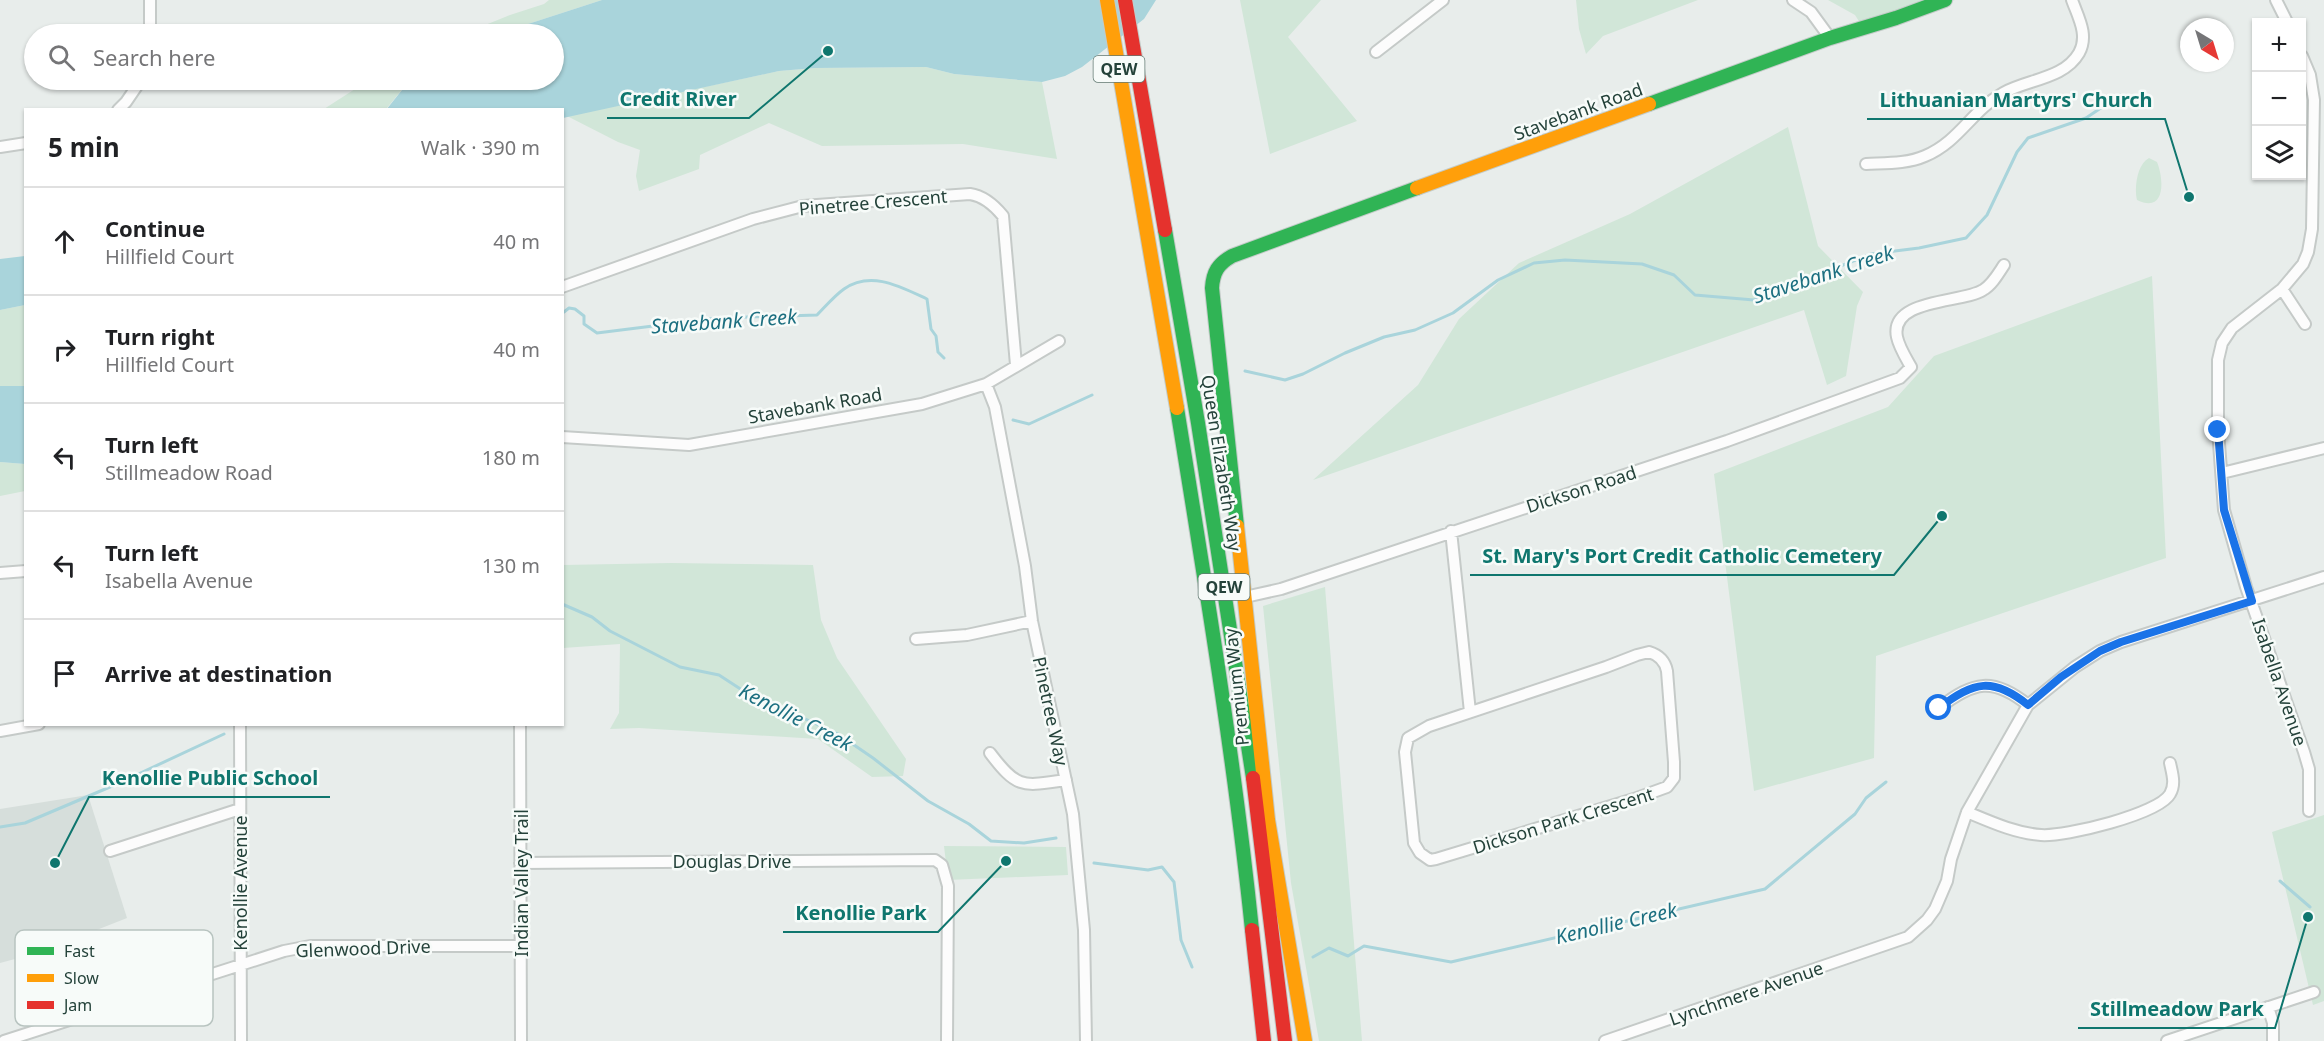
<!DOCTYPE html>
<meta charset="utf-8">
<style>
body{margin:0;font-family:"Noto Sans",sans-serif;background:#f2f2f2;color:#202124}
.controls{position:absolute;right:18px;top:18px;display:grid;overflow:hidden;border-radius:0px;box-shadow:0 2px 4px #0004}
.controls button{width:54px;height:54px;display:grid;place-items:center;padding:0;border:0;border-bottom:2px solid #e0e0e0;background:#fff;color:#202124;font:30px sans-serif}
.compass{position:absolute;left:2180px;top:18px;width:54px;height:54px;border-radius:50%;background:#fff;box-shadow:0 2px 4px #0004;rotate:142deg}
.stop{position:absolute;width:18px;height:18px;margin:-14px;border:4px solid #1a73e8;border-radius:50%;background:#fff}
.stop.end{background:#1a73e8;border-color:#fff;box-shadow:0 2px 6px #0008}
.list{margin:0;padding:0;list-style:none}
h2{display:flex;justify-content:space-between;align-items:center;height:78px;margin:0;padding:0 24px;font-size:26px}
h2 small{font-size:20px;font-weight:400;color:#757577}
.list li{display:grid;grid-template-columns:39px 1fr auto;gap:18px;align-items:center;box-sizing:border-box;height:108px;padding:0 24px;border-top:2px solid #e0e0e0}
.list b{display:block;font-size:22px;white-space:nowrap}
.list p{margin:0;font-size:20px;white-space:nowrap;color:#757577}
.list em{font-size:20px;font-style:normal;color:#757577}
.icon{flex:none;width:33px;height:33px;fill:none;stroke:currentColor;stroke-width:2;stroke-linecap:round;stroke-linejoin:round}
.map{position:relative;flex:none;width:2324px;height:1041px;overflow:hidden}
.search{position:absolute;background:#fff;box-shadow:0 2px 4px #0004;left:24px;top:24px;width:540px;height:66px;display:flex;align-items:center;gap:15px;box-sizing:border-box;padding:0 21px;border-radius:33px;color:#757577;font-size:22px}
.panel{position:absolute;background:#fff;box-shadow:0 2px 4px #0004;left:24px;top:108px;width:540px;height:618px;border-radius:0px}
.map>svg:first-child{display:block}
</style>
<div class="map">
<svg width="2324" height="1041" viewBox="0 0 2324 1041">
<rect width="100%" height="100%" fill="#e8edeb"/>
<path fill="#d6dedb" d="M88,795L127,918L41,952L0,963V809Z"/>
<path fill="#d1e6d8" d="M549,0H602L497,34H463L510,15L544,4Z
M1240,0H1321L1288,37L1357,121L1270,154Z
M1576,0H1698L1603,36L1586,54L1579,29Z
M1828,0H1955L1867,34L1855,15Z
M926,67L954,74L1042,82L1057,159L963,144L822,146L769,123L700,155L699,169L639,191L636,176L640,150L618,142L567,116L779,71L815,68Z
M369,80H410L386,109H324Z
M1788,127L1818,246L1863,292L1857,306L1846,376L1827,385L1804,310L1313,480L1418,385L1459,319L1519,263L1630,214Z
M2149,158L2157,162C2164,179 2166,214 2137,200C2134,188 2137,164 2149,158Z
M2152,276L2166,558L1876,656L1874,758L1754,791L1714,474L1888,407L1934,356Z
M25,305L26,386H0V310Z
M0,462L25,464V491L0,496Z
M671,563L813,565L821,620L837,658L906,759L903,776L872,777L818,739L639,728L610,729L619,713L620,644L563,648V565Z
M1325,587L1362,1041H1319L1291,883L1263,606Z
M2324,815V1001L2313,1005L2272,832Z
M944,846L1066,847L1068,875L948,880Z"/>
<path fill="#a9d4db" d="M602,0H1156L1144,19L1082,67L1065,76L1042,82L954,74L926,67L815,68L779,71L563,118L562,110H386L410,80H554V34H497Z
M25,256V305L0,310V259Z
M0,386H25V464L0,462Z"/>
<g fill="none" stroke-linecap="round" stroke-linejoin="round">
<path stroke="#a9d4db" stroke-width="3" d="M564,312L569,308L575,309L584,316V324L597,333L717,318L817,315C825,307 834,296 844,289C871,270 901,287 927,299L931,329L936,336L938,352L944,358
M1245,371L1285,380L1303,374L1345,353L1384,337L1415,330L1453,313L1498,280L1534,263L1565,260L1642,264L1674,275L1695,295L1754,300L1871,254L1919,248L1966,238L1987,215L2017,152L2028,138L2086,118L2120,95
M1013,420L1029,424L1092,395
M562,604L592,617L610,631L680,667L719,675L742,690L838,734L873,758L928,801L969,824L991,841L1024,843L1056,838
M0,827L25,823L117,784L224,734
M1094,863L1148,870L1162,867L1174,882L1181,940L1192,967
M2280,881L2310,907
M1313,957L1329,948L1348,956L1364,946L1451,962L1765,889L1855,814L1866,798L1886,782"/>
<defs>
<path id="street" d="M150,0V34
M1793,0L1811,12L1830,38
M2276,0L2287,22
M1376,52L1443,0
M2302,56L2310,75L2314,100L2312,229L2308,252L2303,264L2282,289L2232,328L2222,343L2218,360V430L2224,510L2246,587L2304,752L2309,769V811
M118,110L126,102L141,80
M0,147L26,143
M1866,164C1885,163 1907,164 1925,156C1960,141 1971,111 2003,93C2028,79 2064,79 2079,53C2089,35 2078,17 2072,0
M562,287L753,219L803,206L970,194C984,196 994,205 1003,216L1016,365
M2282,289L2305,324
M986,384L995,407L1025,566L1032,621L1073,814L1084,930L1086,1041
M562,437L689,445L922,404L986,384L1059,341
M2222,473L2324,448
M1451,531L1470,712
M0,573L26,571
M1245,597L1281,589L1727,441L1900,378L1911,367C1906,358 1899,347 1897,337C1889,298 1964,303 1983,290C1992,285 1998,274 2004,265
M916,639L967,635L1032,621
M1649,652C1659,655 1665,661 1667,671L1674,762V778L1667,787L1634,799L1436,859L1430,860L1420,853L1414,843L1405,752L1408,738L1429,726L1606,667L1637,655Z
M1939,708C1974,681 1993,677 2028,705
M240,724L241,1041
M520,724L521,1041
M0,731L39,724
M990,753C1018,790 1023,786 1066,780
M1967,812C1991,822 2015,833 2041,835C2065,837 2159,814 2170,794C2176,784 2172,773 2170,763
M110,851L240,809
M520,863L935,860L942,865L948,886L947,1041
M2268,1007L2273,1023V1041
M4,1041L284,951L310,946H521
M1605,1041L1908,937L1927,920L1935,909L1947,881L1951,859L1967,812L2028,705L2075,667L2100,651L2121,642L2324,577
M2167,1041L2314,992"/>
<path id="fast" d="M1649,104L1830,38L1896,18L1945,0
M1165,230L1198,423L1253,778
M1177,408C1205,582 1234,755 1252,930
M1237,526L1212,288C1213,272 1218,264 1232,256L1417,188"/>
<path id="slow" d="M1107,0L1177,408
M1417,188L1649,104
M1237,526L1268,820L1305,1041"/>
<path id="jam" d="M1125,0L1165,230
M1253,778L1285,1041
M1252,930L1264,1041"/>
</defs>
<use href="#street" stroke="#c5cac8" stroke-width="14"/>
<use href="#fast" stroke="#c3cbc8" stroke-width="16"/>
<use href="#slow" stroke="#c3cbc8" stroke-width="16"/>
<use href="#jam" stroke="#c3cbc8" stroke-width="16"/>
<use href="#street" stroke="#fcfcfc" stroke-width="10"/>
<use href="#fast" stroke="#30b455" stroke-width="14"/>
<use href="#slow" stroke="#ff9f0a" stroke-width="14"/>
<use href="#jam" stroke="#e5322d" stroke-width="14"/>
</g>
<g fill="none" stroke-linecap="round" stroke-linejoin="round">
<path stroke="#1a73e8" stroke-width="8" d="M1939,708C1974,681 1993,677 2028,705L2061,677L2100,651L2121,642L2252,601L2224,510L2218,430"/>
</g>
<g text-anchor="middle" dominant-baseline="central" stroke-width="5" stroke-linejoin="round" paint-order="stroke">
<g fill="#f7fbf9" stroke="#637a73" stroke-width="1.5">
<rect x="1093.5" y="56" width="51" height="26" rx="4.5"/>
<rect x="1198.5" y="574" width="51" height="26" rx="4.5"/>
</g>
<g font-size="16" font-weight="bold" fill="#24423a">
<text x="1119" y="69">QEW</text>
<text x="1224" y="587">QEW</text>
</g>
<g font-size="18" fill="#24423a" stroke="#f7fbf9">
<text transform="translate(1578 111) rotate(-20)">Stavebank Road</text>
<text transform="translate(873 202) rotate(-5)">Pinetree Crescent</text>
<text transform="translate(815 405) rotate(-10)">Stavebank Road</text>
<text transform="translate(1222 463) rotate(81)">Queen Elizabeth Way</text>
<text transform="translate(1581 489) rotate(-18)">Dickson Road</text>
<text transform="translate(2280 682) rotate(71)">Isabella Avenue</text>
<text transform="translate(1236 687) rotate(-96)">Premium Way</text>
<text transform="translate(1051 711) rotate(78)">Pinetree Way</text>
<text transform="translate(1563 820) rotate(-17)">Dickson Park Crescent</text>
<text x="732" y="861">Douglas Drive</text>
<text transform="translate(240 883) rotate(-90)">Kenollie Avenue</text>
<text transform="translate(521 883) rotate(-90)">Indian Valley Trail</text>
<text transform="translate(363 948) rotate(-2)">Glenwood Drive</text>
<text transform="translate(1746 993) rotate(-19)">Lynchmere Avenue</text>
</g>
<g font-size="20" font-style="italic" fill="#1c6f80" stroke="#f7fbf9">
<text transform="translate(1823 274) rotate(-18)">Stavebank Creek</text>
<text transform="translate(724 321) rotate(-4)">Stavebank Creek</text>
<text transform="translate(796 717) rotate(27)">Kenollie Creek</text>
<text transform="translate(1616 923) rotate(-13)">Kenollie Creek</text>
</g>
</g>
<rect x="15" y="930" width="198" height="96" rx="9" fill="#f7fbf9" stroke="#b8c4c0" stroke-width="1.5"/>
<rect x="27" y="947" width="27" height="8" fill="#30b455"/>
<rect x="27" y="974" width="27" height="8" fill="#ff9f0a"/>
<rect x="27" y="1001" width="27" height="8" fill="#e5322d"/>
<g font-size="16" fill="#24423a">
<text x="64" y="957">Fast</text>
<text x="64" y="984">Slow</text>
<text x="64" y="1011">Jam</text>
</g>
<path fill="none" stroke="#0f766e" stroke-width="2" d="M828 51L749 118H607M2189 197L2165 119H1867M1942 516L1894 575H1470M55 863L89 797H330M1006 861L938 932H783M2308 917L2275 1028H2078"/>
<g fill="#0f766e" stroke="#f7fbf9" stroke-width="2">
<circle cx="828" cy="51" r="6"/>
<circle cx="2189" cy="197" r="6"/>
<circle cx="1942" cy="516" r="6"/>
<circle cx="55" cy="863" r="6"/>
<circle cx="1006" cy="861" r="6"/>
<circle cx="2308" cy="917" r="6"/>
</g>
<g font-size="20" text-anchor="middle" font-weight="bold" fill="#0f766e" stroke="#f7fbf9" stroke-width="5" stroke-linejoin="round" paint-order="stroke">
<text x="678" y="106">Credit River</text>
<text x="2016" y="107">Lithuanian Martyrs' Church</text>
<text x="1682" y="563">St. Mary's Port Credit Catholic Cemetery</text>
<text x="210" y="785">Kenollie Public School</text>
<text x="861" y="920">Kenollie Park</text>
<text x="2177" y="1016">Stillmeadow Park</text>
</g>
</svg>
<div class="controls">
<button>+</button>
<button>−</button>
<button><svg class="icon" aria-label="layers" viewBox="0 0 24 24"><path d="M12 4l9 5-9 5-9-5zM3 14l9 5 9-5"/></svg></button>
</div>
<svg class="compass" viewBox="-18 -18 36 36"><path d="M0-13l5 13h-10z" fill="#e53935"/><path d="M0 13l5-13h-10z" fill="#757577"/></svg>
<div class="stop" style="left:1939px;top:708px"></div>
<div class="stop end" style="left:2218px;top:430px"></div>
<div class="search"><svg class="icon" aria-label="search" viewBox="0 0 24 24"><circle cx="10" cy="10" r="6"/><path d="M15 15l6 6"/></svg>Search here</div>
<section class="panel">
<h2>5 min<small>Walk · 390 m</small></h2>
<ul class="list">
<li><svg class="icon" aria-label="ahead" viewBox="0 0 24 24"><path d="M12 20V5M6 11l6-6 6 6"/></svg><div><b>Continue</b><p>Hillfield Court</p></div><em>40 m</em></li>
<li><svg class="icon" aria-label="right" viewBox="0 0 24 24"><path d="M7 20v-9h11M14 6l5 5-5 5"/></svg><div><b>Turn right</b><p>Hillfield Court</p></div><em>40 m</em></li>
<li><svg class="icon" aria-label="left" viewBox="0 0 24 24"><path d="M17 20v-9H6M10 6l-5 5 5 5"/></svg><div><b>Turn left</b><p>Stillmeadow Road</p></div><em>180 m</em></li>
<li><svg class="icon" aria-label="left" viewBox="0 0 24 24"><path d="M17 20v-9H6M10 6l-5 5 5 5"/></svg><div><b>Turn left</b><p>Isabella Avenue</p></div><em>130 m</em></li>
<li><svg class="icon" aria-label="arrive" viewBox="0 0 24 24"><path d="M6 21V4h12l-3 4 3 4H6"/></svg><div><b>Arrive at destination</b></div></li>
</ul>
</section>
</div>
